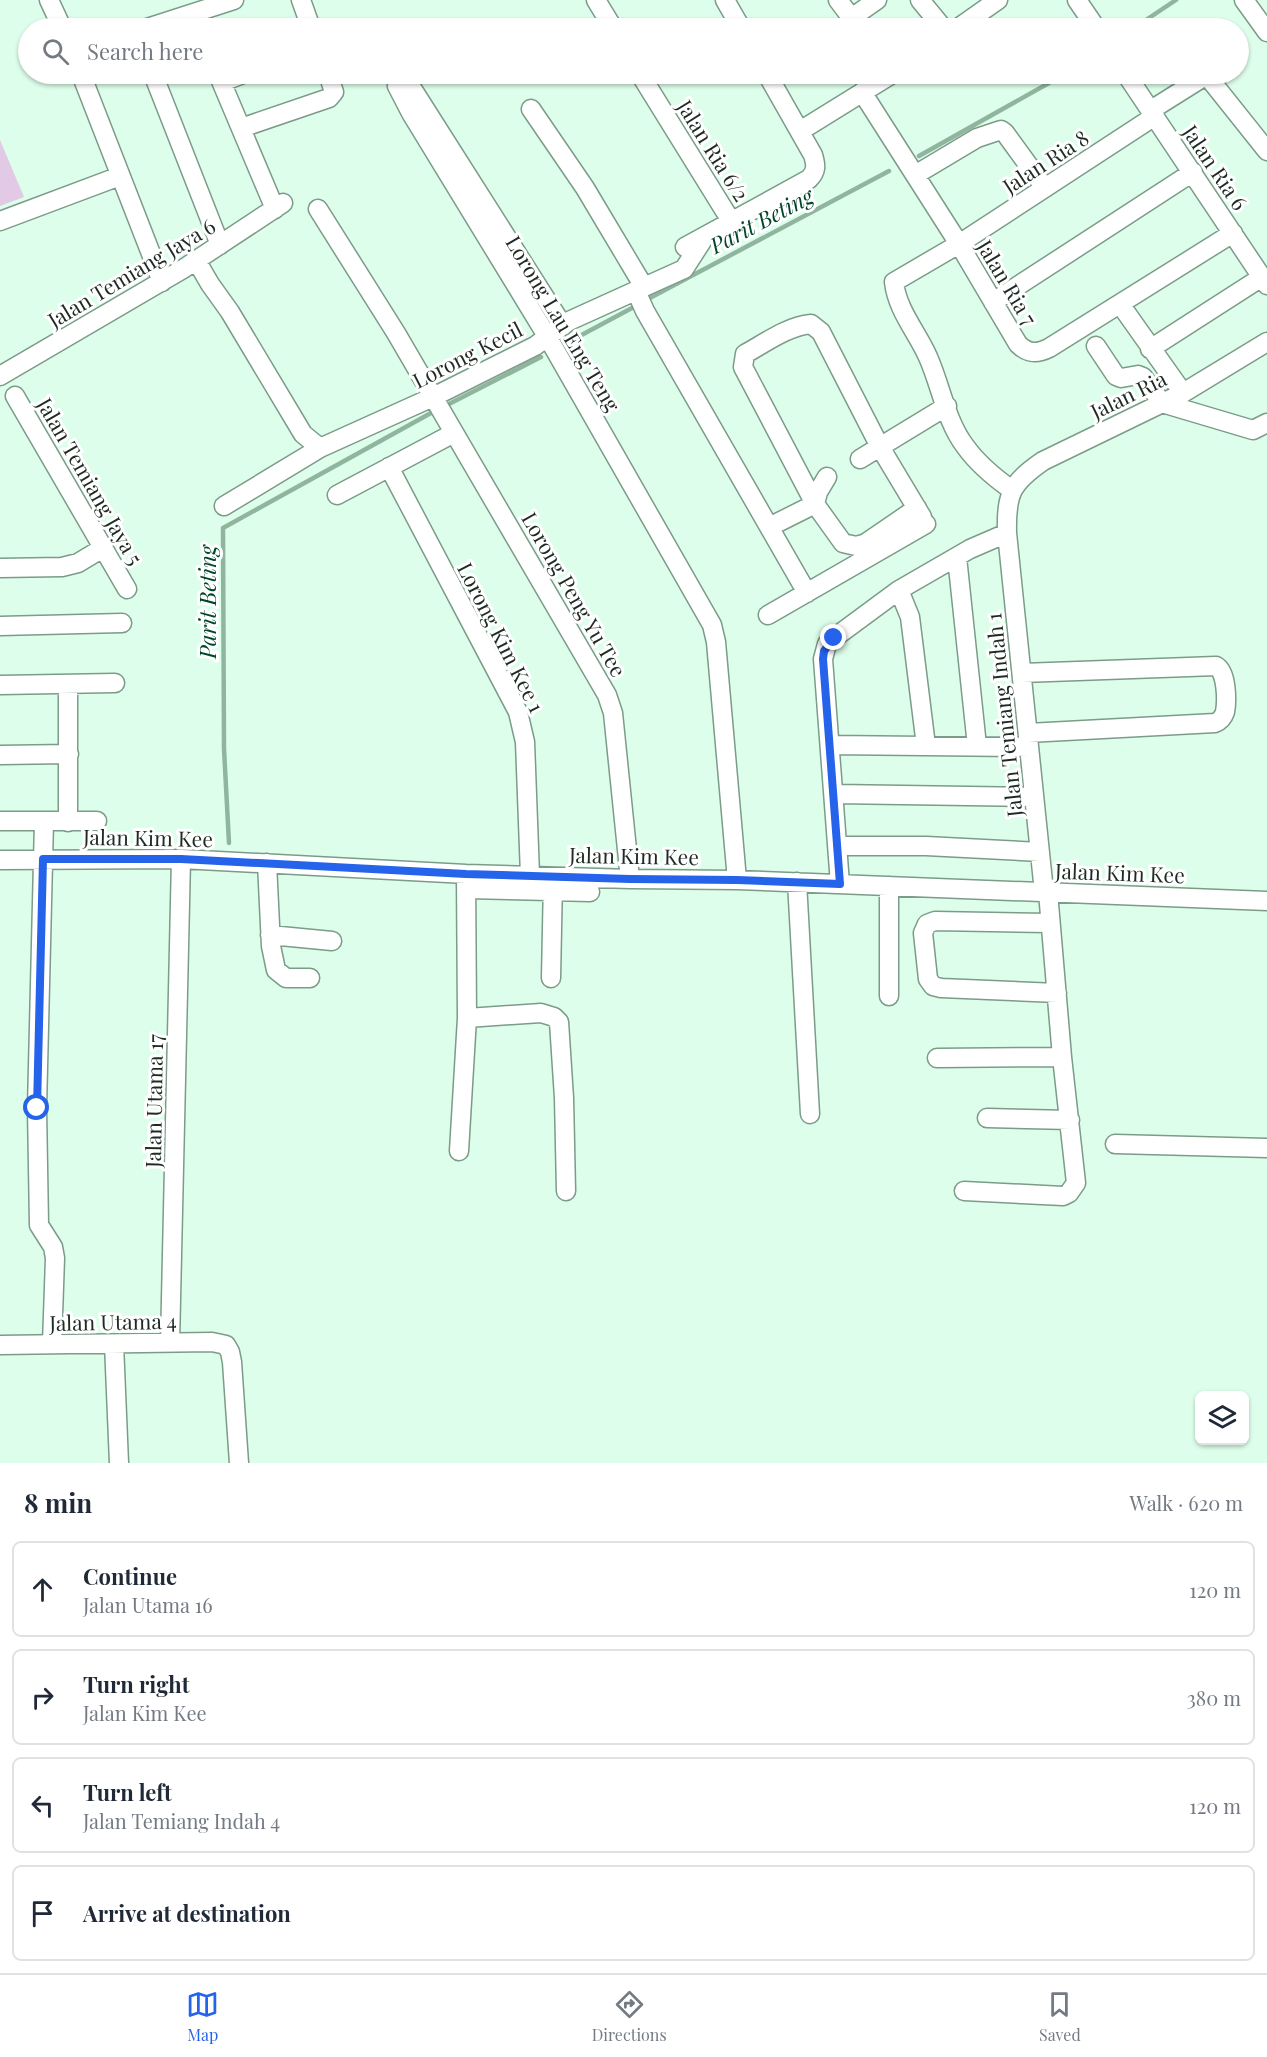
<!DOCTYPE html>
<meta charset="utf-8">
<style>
body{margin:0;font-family:"Playfair Display",serif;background:#f2f2f3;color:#1f2937}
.controls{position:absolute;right:18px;bottom:18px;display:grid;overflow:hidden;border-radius:9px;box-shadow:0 2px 4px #0004}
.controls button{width:54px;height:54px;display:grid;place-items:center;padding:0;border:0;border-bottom:2px solid #e0e1e3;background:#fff;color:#1f2937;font:30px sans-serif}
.stop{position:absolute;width:18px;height:18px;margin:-14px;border:4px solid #2563eb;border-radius:50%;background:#fff}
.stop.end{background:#2563eb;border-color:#fff;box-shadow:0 2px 6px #0008}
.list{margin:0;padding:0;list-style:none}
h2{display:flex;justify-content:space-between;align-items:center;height:78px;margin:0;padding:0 24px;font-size:26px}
h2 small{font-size:20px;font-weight:400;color:#747a83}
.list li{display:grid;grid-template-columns:39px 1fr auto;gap:18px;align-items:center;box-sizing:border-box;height:96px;margin:0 12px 12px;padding:0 12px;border:2px solid #e0e1e3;border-radius:9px}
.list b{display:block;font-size:22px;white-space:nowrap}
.list p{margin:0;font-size:20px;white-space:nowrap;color:#747a83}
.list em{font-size:20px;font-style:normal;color:#747a83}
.icon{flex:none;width:33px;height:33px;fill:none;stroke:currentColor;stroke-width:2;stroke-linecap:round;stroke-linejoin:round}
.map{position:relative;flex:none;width:1267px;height:1463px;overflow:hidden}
.search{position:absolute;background:#fff;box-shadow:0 2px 4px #0004;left:18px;right:18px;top:18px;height:66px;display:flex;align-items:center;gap:15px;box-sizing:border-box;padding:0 21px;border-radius:33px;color:#747a83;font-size:22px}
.sheet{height:510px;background:#fff}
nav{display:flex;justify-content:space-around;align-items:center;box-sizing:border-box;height:84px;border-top:2px solid #e0e1e3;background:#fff;font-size:16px;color:#747a83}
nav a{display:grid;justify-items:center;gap:3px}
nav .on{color:#2563eb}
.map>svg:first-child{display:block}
</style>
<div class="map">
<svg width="1267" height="1463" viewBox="0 0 1267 1463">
<rect width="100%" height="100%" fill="#ddfeea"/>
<path fill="#e2c9e5" d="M0,140L24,197L0,206Z"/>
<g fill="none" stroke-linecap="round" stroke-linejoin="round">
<path stroke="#90b59f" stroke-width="4.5" d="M1134,28L1176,0
M919,156L1065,74
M648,299L889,171
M561,346L632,308
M449,404L541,357
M229,843L224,749L223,528L431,413"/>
<defs>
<path id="minor" d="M49,0L62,28
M301,0L311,28
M596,0L613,28
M725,0L741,28
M838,0L850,16L857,14L877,0
M920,0L943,28
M1077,0L1096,28
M1244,0L1267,32
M147,28L234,0
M958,28L998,0
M81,74L162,282
M153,74L220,245
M218,74L275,209
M640,74L731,221
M1126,74L1267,285
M222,82L243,74
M862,92L959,244L1018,344C1028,354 1037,354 1049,348L1233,233
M1151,110L1202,78L1208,77L1267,151
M241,128L329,98L334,92L328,74
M800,131L892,74
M915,175L977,138L1001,130L1005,133L1045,188
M318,209L396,333L607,695L613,713L630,879
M0,221L120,176
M685,247L809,179C817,171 816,165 813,155L767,74
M196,260L210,284L230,312L303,434L320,448L433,397L535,346L569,321L644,287L585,188L531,109
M644,287L684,269L704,238
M636,291L645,311L807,593
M993,302L1193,172
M1120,304L1183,393
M563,326L408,82L403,80L397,86L411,113L547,336L712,625L716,642L737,880
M1096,346L1116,376L1121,378L1138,375L1143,377L1162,403L1253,430L1267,423
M1150,349L1262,277
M0,376L183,269L283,203
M15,396L127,589
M860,459L947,406
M389,467L518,712L525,742L530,875
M827,477L818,492L815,504L843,543L856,546L866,543L917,508
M1012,490C995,478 977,463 965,446C946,421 941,386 928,357C917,332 897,310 894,282L959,244L1155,116
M337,495L454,433
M224,506L320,448
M769,527L815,504L743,367L745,354C765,343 788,326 811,324L821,332L880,447L922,517
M957,557L977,746
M0,568L62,567L78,563L103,548
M899,590L910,617L926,746
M768,615L926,524
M0,626L122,623
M1022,673L1216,666C1227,672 1227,701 1225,712C1223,718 1220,721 1215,723L1028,733
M68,684V822
M0,685L115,683
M831,745L1029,747
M0,755L69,754
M835,794L1034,797
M0,821H97
M44,821L37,1108L39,1225L53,1247L55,1258L52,1344
M838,846H926L1040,852
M0,860L181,859L466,874L630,879L737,880L1267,901
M267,863L271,946L276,970L286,978H310
M797,882L810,1114
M840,884L823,659L827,644L834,638L899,590L970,549L1007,533
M467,889L590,892
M1044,892L1007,533C1006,494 1011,483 1043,461L1183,393L1267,342
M1050,923L935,921L927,924L923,933L928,979L933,986L941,988L1057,993
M270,935L332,941
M551,978L553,880
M889,996V886
M467,1018L541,1013L554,1017L559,1022L564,1098L566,1191
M937,1058L1062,1057
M987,1118L1070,1120
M1115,1144L1267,1148
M459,1151L467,1018L466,874
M964,1191L1063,1196L1069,1193L1076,1183L1062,1057L1048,892
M170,1343L181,859
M114,1344L119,1463
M0,1345L212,1342L226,1345L230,1352L232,1362L239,1463"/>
</defs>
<use href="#minor" stroke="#7c9b89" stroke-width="21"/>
<use href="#minor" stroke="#fff" stroke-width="18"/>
</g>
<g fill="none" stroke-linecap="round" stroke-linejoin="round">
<path stroke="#2563eb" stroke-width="8" d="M37,1108L43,859H181L466,874L630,879L737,880L840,884L823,659L824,651L834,638"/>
</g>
<g text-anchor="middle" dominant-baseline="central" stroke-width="6" stroke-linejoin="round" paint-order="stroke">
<g font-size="21" fill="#1e2a23" stroke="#fff">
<text transform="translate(714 150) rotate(58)">Jalan Ria 6/2</text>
<text transform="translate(1045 161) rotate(-33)">Jalan Ria 8</text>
<text transform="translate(1216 167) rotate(56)">Jalan Ria 6</text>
<text transform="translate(131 272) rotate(-31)">Jalan Temiang Jaya 6</text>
<text transform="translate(1008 282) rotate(59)">Jalan Ria 7</text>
<text transform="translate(564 323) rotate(59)">Lorong Lau Eng Teng</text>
<text transform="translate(467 354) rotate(-27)">Lorong Kecil</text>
<text transform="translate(1128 394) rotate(-26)">Jalan Ria</text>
<text transform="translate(91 481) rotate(60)">Jalan Temiang Jaya 5</text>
<text transform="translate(575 594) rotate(60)">Lorong Peng Yu Tee</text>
<text transform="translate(502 637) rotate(63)">Lorong Kim Kee 1</text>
<text transform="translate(1003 715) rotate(-96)">Jalan Temiang Indah 1</text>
<text transform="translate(148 837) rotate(1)">Jalan Kim Kee</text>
<text transform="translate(634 855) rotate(1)">Jalan Kim Kee</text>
<text transform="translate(1120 872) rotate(2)">Jalan Kim Kee</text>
<text transform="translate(153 1101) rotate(-89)">Jalan Utama 17</text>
<text transform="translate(113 1321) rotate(-1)">Jalan Utama 4</text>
</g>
<g font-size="22" font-style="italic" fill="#00462a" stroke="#fff">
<text transform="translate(761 220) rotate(-28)">Parit Beting</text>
<text transform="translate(207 602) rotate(-90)">Parit Beting</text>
</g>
</g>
</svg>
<div class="controls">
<button><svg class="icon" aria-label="layers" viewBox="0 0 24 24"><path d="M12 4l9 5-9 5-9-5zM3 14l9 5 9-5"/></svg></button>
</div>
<div class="stop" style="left:37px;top:1108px"></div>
<div class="stop end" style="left:834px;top:638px"></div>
<div class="search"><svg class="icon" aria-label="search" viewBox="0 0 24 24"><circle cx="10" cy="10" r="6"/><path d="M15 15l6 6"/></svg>Search here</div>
</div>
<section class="sheet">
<h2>8 min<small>Walk · 620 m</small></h2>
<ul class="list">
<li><svg class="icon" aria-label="ahead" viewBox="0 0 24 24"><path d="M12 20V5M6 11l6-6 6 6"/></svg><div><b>Continue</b><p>Jalan Utama 16</p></div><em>120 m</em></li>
<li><svg class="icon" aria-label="right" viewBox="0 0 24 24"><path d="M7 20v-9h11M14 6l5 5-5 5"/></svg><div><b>Turn right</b><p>Jalan Kim Kee</p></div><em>380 m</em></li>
<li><svg class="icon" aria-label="left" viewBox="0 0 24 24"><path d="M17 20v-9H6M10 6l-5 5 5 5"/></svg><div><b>Turn left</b><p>Jalan Temiang Indah 4</p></div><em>120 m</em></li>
<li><svg class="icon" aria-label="arrive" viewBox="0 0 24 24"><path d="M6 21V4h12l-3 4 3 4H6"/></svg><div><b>Arrive at destination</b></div></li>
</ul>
</section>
<nav>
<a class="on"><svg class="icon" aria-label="map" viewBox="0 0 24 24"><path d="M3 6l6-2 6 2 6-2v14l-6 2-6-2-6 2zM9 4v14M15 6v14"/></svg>Map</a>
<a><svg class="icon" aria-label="directions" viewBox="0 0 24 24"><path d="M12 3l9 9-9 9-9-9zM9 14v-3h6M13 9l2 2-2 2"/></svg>Directions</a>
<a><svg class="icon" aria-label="saved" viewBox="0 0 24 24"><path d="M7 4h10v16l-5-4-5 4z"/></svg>Saved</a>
</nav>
